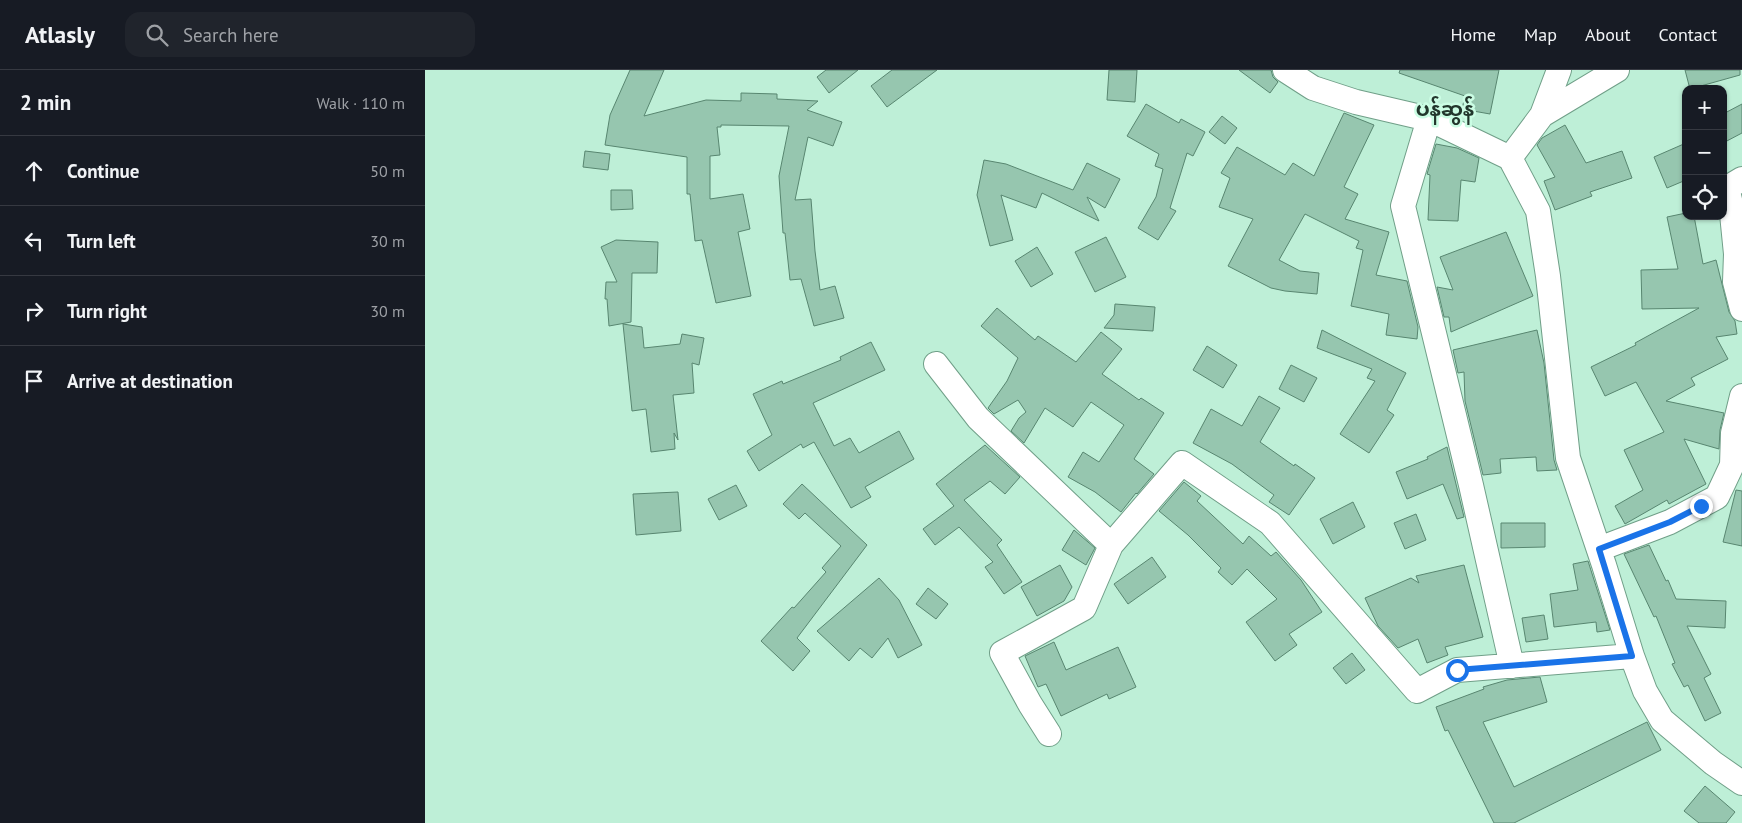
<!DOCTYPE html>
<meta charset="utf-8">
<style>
body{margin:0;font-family:"PT Sans","Noto Sans Myanmar",sans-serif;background:#20242c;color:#f1f3f6}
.controls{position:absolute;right:15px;top:15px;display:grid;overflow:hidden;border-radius:10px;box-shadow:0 1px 4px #0004}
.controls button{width:45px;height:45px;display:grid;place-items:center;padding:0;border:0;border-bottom:1px solid #363941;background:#171b24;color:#f1f3f6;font:25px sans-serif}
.stop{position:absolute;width:15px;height:15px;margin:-11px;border:4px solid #1a73e8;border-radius:50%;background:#fff}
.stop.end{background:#1a73e8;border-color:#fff;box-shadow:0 1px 5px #0008}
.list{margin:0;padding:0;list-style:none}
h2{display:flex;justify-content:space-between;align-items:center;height:65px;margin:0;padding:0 20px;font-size:21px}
h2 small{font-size:16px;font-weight:400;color:#9ea1a6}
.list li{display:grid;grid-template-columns:32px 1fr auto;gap:15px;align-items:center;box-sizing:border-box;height:70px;padding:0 20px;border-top:1px solid #363941}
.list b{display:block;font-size:19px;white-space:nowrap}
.list em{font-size:16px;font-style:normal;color:#9ea1a6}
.icon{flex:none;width:28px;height:28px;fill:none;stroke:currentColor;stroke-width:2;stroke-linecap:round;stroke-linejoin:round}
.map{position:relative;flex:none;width:1317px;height:753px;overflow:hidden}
header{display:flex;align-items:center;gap:30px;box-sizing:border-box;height:70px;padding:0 25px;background:#171b24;border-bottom:1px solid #363941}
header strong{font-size:24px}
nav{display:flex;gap:28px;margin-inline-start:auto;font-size:18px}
.search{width:350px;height:45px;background:#20242c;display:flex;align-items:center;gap:12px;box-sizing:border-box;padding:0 18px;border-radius:15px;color:#9ea1a6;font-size:19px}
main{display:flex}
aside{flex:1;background:#171b24}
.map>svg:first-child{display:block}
</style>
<header>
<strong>Atlasly</strong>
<div class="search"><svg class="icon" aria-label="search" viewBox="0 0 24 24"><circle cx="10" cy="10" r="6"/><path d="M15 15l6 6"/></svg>Search here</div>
<nav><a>Home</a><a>Map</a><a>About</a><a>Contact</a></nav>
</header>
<main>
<aside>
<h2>2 min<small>Walk · 110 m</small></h2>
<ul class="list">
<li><svg class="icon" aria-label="ahead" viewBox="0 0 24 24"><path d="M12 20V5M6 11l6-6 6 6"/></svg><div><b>Continue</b></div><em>50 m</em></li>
<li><svg class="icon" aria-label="left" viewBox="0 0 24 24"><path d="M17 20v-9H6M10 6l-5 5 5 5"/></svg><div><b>Turn left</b></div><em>30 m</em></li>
<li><svg class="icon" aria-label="right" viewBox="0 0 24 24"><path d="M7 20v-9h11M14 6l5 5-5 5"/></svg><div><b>Turn right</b></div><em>30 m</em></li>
<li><svg class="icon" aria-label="arrive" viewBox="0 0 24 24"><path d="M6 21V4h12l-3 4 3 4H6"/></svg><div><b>Arrive at destination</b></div></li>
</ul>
</aside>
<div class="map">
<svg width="1317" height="753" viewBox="0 0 1317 753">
<rect width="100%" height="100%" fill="#beefd7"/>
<path fill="#96c6af" stroke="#588670" d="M205,0H239L219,46L281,30L316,31V23L352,24V29L393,31L382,40L417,52L408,76L383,67L370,130L386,129L390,181L395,220L410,216L419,248L389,256L376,209L365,210L360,163H358L354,106L364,56L296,55V57H292L295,85L285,86V129L318,124L325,159L313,162L326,226L291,233L277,170L270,171L265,124H262V87L180,75L185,45Z
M401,0H433L404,23L392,7Z
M467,0H512L462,37L446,16Z
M684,0H712L710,32L682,30Z
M814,0H846L848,7L853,12L845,23Z
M975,0H1074L1065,44L1037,39L1040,26L974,3Z
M1260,0H1315V5L1265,19Z
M721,34L754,53L756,49L780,62L768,86L762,83L745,138L751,141L733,170L713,158L731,127L738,99L730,96L734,84L702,66Z
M1317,34V63L1298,73V44Z
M919,43L949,55L919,117L933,124L920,149L964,162L951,205L982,211L993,257L992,269L961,265L964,244L926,236L938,180L931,178L934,171L880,144L854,190L875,201L894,203L892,224L860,221L846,218L803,196L828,149L794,137L805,108L796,103L812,77L860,105L868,93L889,106Z
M797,46L812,58L800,74L784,62Z
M1140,55L1161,93L1197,81L1207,108L1165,122L1167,126L1130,140L1119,111L1130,107L1112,75L1117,68Z
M1261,73V110L1242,118L1229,87Z
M1011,74L1032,78L1054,88L1050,112L1036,110L1033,151L1003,150L1005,105L1002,104Z
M160,81L185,84L183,100L158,97Z
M559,90L581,94L648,120L662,93L695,109L680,138L662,127L674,151L617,123L611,138L576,125L588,170L565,176L552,125Z
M186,120H207L208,139L186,140Z
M1261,143V146H1269L1278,194L1291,190L1304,242L1310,251L1312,264L1291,267L1303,289L1266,308L1270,315L1241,331L1299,343L1295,360L1294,379L1259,369L1281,414L1244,434L1242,430L1200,454L1190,436L1218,420L1199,380L1239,362L1211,312L1180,326L1166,297L1211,275L1210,273L1274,238L1217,239L1216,200L1253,199L1242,147Z
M1081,162L1108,226L1026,262L1024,247H1019L1012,217L1028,220L1015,187Z
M681,167L701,207L670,222L650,182Z
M191,170L233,172L232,203H207L206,252L184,256L182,229H180L181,212H192L176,177Z
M612,177L628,204L606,217L590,191Z
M690,234L730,237L728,261L679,258L689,245Z
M572,238L610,270L613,266L651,292L676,262L697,279L677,304L714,330L716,328L739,343L709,389L729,404L712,424L711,423L696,442L670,422L643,407L658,382L674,392L699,355L666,332L648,357L620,338L599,373L586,361L594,348L601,342L593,330L569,344L563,338L582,311L593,288L556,256Z
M198,254L217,257L219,278L255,274L257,264L279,268L274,295L267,293L269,323L248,325L253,370L249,363L250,379L226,382L221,339L207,341Z
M897,260L981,303L962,340L969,345L944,383L915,364L950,311L942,308L947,299L892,278Z
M1112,260L1119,293L1129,390L1132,400L1112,401L1111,387L1075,389L1076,403L1058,405L1040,331L1039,302L1033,303L1028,280Z
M446,272L460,300L388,333L409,376L425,368L434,383L474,361L489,389L440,417L446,427L426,438L389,372L378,378L376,374L334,401L322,381L347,365L328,324L357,311L358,314L416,290L415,287Z
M782,276L812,295L798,318L768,300Z
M866,295L892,308L879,332L854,319Z
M834,326L855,338L835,372L869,396L870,394L890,408L864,445L844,432L849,425L807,394L768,373L786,339L817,356Z
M560,375L595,407L580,424L565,411L539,430L577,470L572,475L597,512L579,524L560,497L568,492L534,457L510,475L498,459L529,436L511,414Z
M1022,377L1039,447L1032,449L1018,414L982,429L971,402L1003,389L1002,387Z
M759,412L776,426L772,431L818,474L824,466L846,486L851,482L876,510L897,542L864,564L872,575L850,591L821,552L852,529L822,499L807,515L793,502L796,498L763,465L734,441Z
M377,414L442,475L372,568L385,581L368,601L336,571L367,537L369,538L401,502L397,498L416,476L380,443L374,449L358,434Z
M311,415L322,436L294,450L283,429Z
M1311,420L1317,421V476L1298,472Z
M253,422L256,461L211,465L208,424Z
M928,432L940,457L908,474L895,449Z
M991,444L1001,470L980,479L969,453Z
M1076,453H1120V477L1076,478Z
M649,460L670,478L661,495L637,480Z
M1224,475L1241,511L1243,510L1251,529L1301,531L1300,558L1262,556L1286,604L1279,608L1296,643L1280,651L1263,615L1259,617L1247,594L1250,593L1231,546L1229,547L1199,484Z
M727,487L741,507L703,534L689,514Z
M1163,491L1185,560L1172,562L1171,552L1129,557L1125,524L1153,520L1148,494Z
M635,495L647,517L639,531L612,546L596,517Z
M1039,495L1058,567L1020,577L1023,585L1002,593L993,569L973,578L953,556L940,528L986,508L994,513L991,506Z
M454,508L474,530L497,575L473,588L463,568L447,588L435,578L424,591L392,561Z
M503,518L523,534L511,549L491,534Z
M1119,545L1123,569L1101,572L1097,548Z
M629,572L641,600L693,577L711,617L684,629L682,624L636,646L621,614L613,617L600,586Z
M927,583L940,600L921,614L908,598Z
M1115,607L1122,632L1058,652L1089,717L1222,652L1236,680L1089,753H1069L1023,660L1020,661L1011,637L1059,619L1058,617L1082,610Z
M1280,716L1310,742L1301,753H1274L1259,741Z"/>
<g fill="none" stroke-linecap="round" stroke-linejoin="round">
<defs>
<path id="street" d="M860,0L888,18L931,32L1004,49L1085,88L1113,141L1123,206L1143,388L1179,495L1207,586L1220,621L1237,650L1288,693L1317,713
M1117,45L1134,0
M1004,49L978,136L1046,415L1087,596
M1085,88L1117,45L1192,0
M1317,109L1302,118L1306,134L1311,184L1310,212L1317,239
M511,294L553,348L686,475
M1174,479L1245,452L1292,427L1307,395L1308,363L1317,326
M624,664L605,634L577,583L659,538L686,475L757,393L845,453L992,621L1032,600L1207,586"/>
</defs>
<use href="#street" stroke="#709f88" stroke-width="26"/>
<use href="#street" stroke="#fff" stroke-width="24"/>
</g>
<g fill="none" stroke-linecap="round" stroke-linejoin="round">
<path stroke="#1a73e8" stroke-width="6" d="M1032,600L1207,586L1174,479L1245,452L1276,436"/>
</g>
<g text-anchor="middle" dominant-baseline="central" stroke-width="5" stroke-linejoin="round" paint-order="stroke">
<g font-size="20" font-weight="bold" fill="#22362c" stroke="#cbfde4">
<text x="1020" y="39">ပန်ဆွန်</text>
</g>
</g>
</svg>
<div class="controls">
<button>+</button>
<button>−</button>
<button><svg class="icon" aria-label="locate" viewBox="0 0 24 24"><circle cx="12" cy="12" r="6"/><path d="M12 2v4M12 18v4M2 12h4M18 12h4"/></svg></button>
</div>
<div class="stop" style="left:1032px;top:600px"></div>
<div class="stop end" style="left:1276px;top:436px"></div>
</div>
</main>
